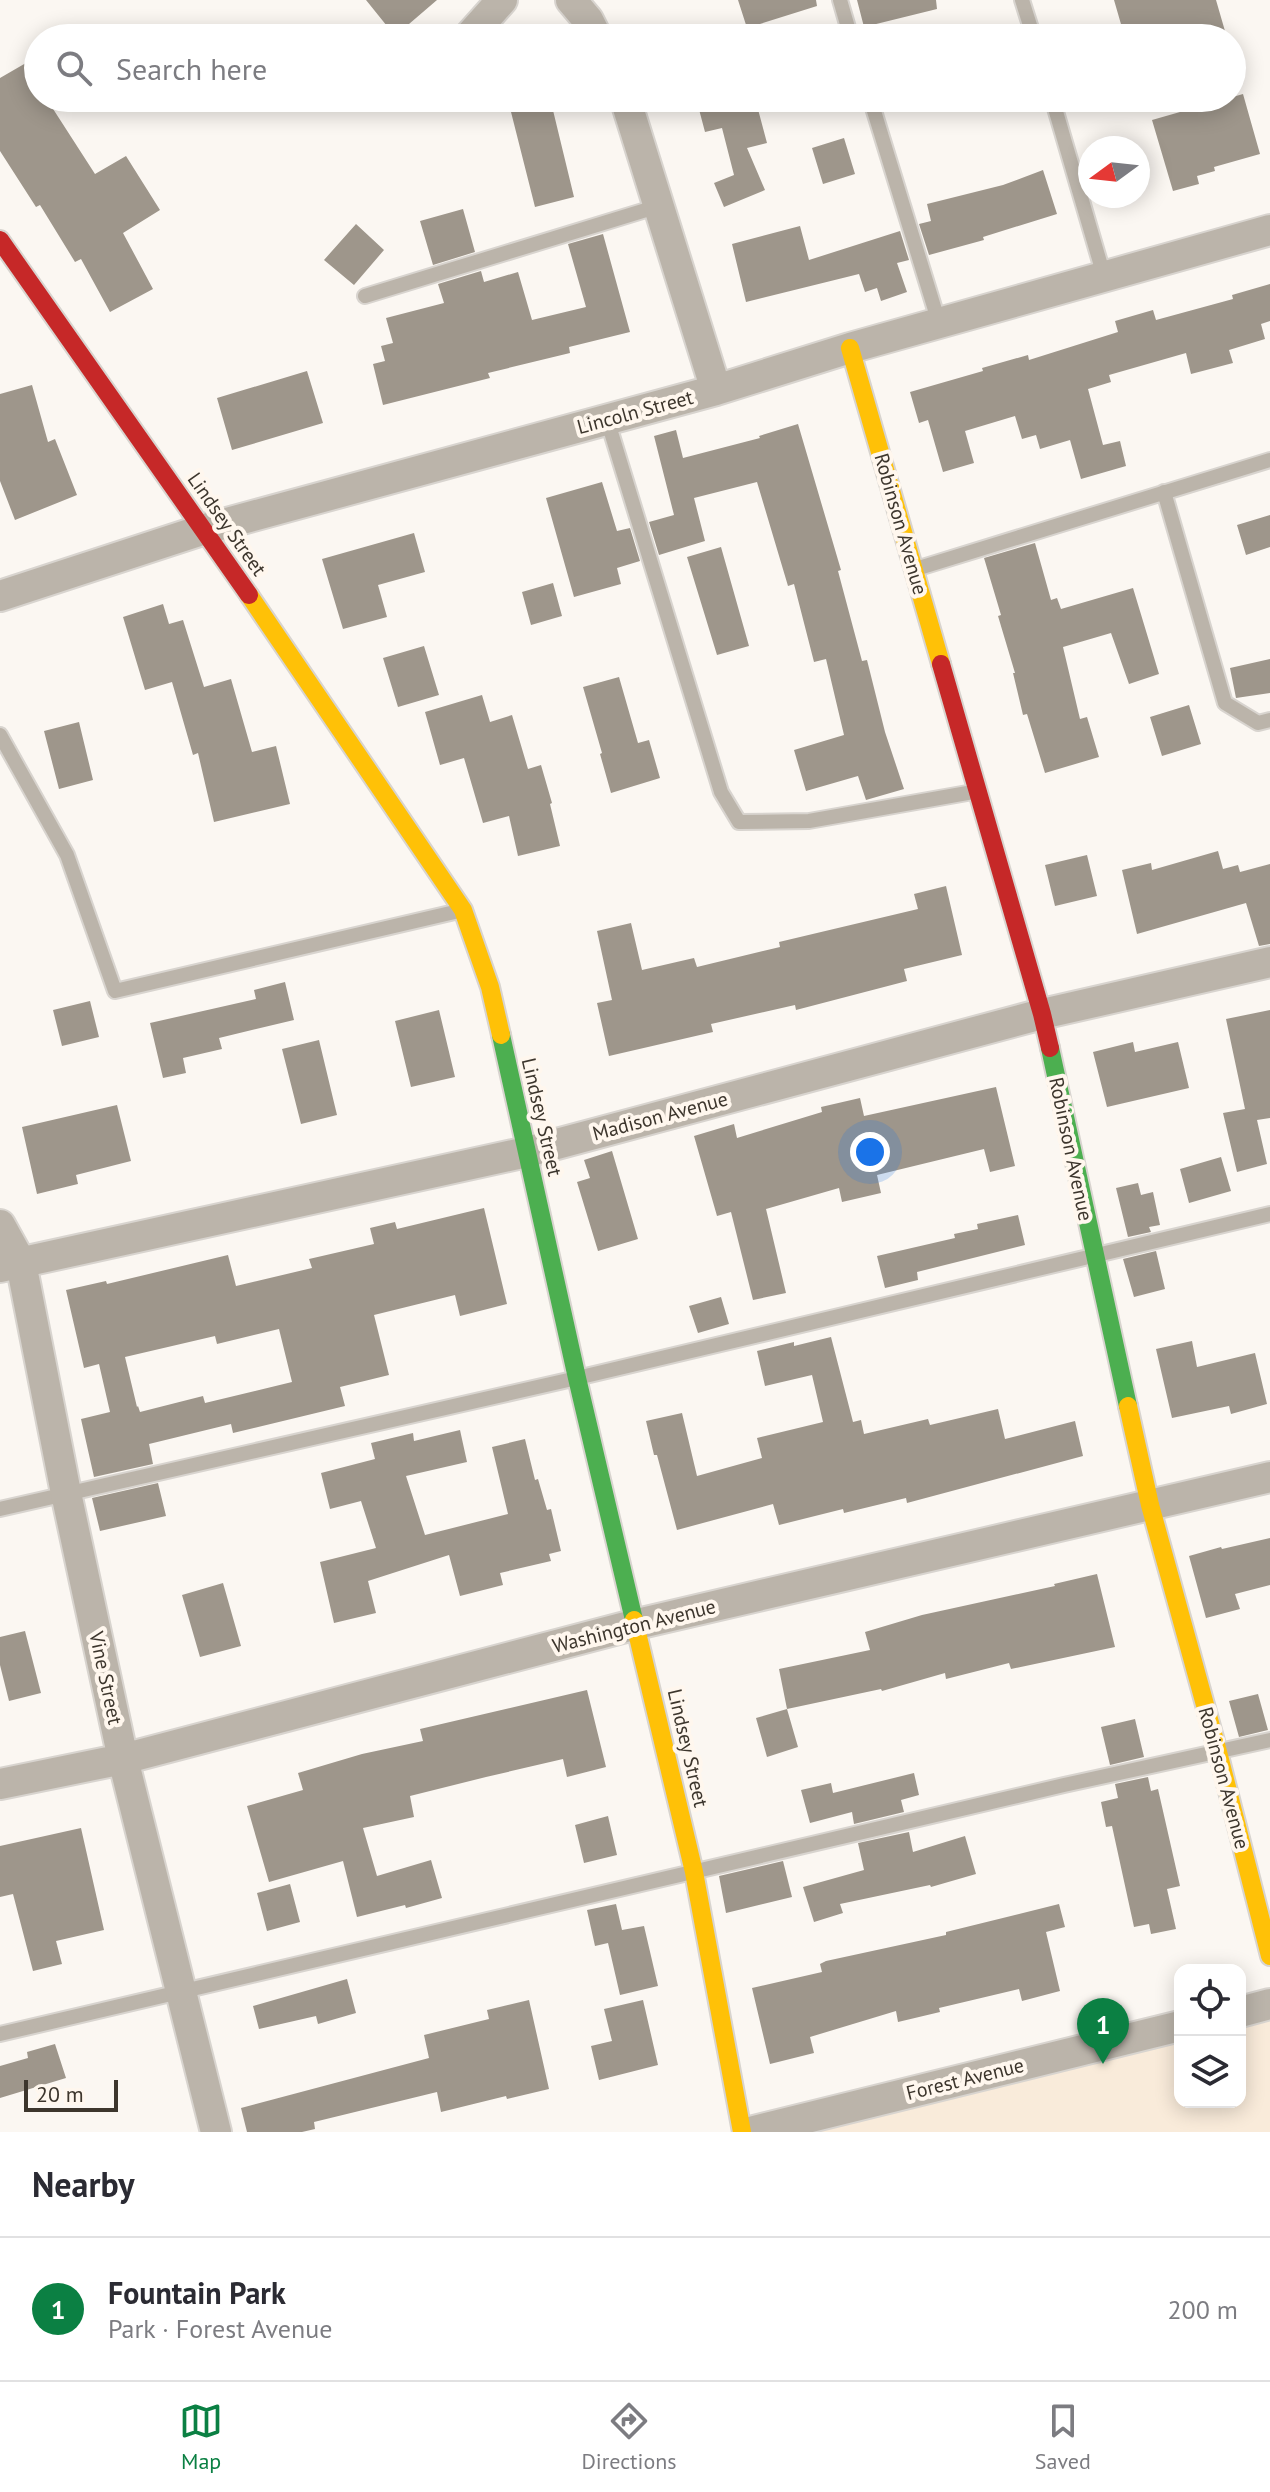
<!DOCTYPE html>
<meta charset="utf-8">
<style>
body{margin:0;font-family:"PT Sans",sans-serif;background:#f2f2f3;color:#2b2b33}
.controls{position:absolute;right:24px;bottom:24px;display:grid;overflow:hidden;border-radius:16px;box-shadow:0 4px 20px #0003}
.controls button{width:72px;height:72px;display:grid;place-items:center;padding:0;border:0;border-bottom:2px solid #e1e1e2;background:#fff;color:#2b2b33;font:40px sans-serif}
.compass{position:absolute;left:1078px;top:136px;width:72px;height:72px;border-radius:50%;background:#fff;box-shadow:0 4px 20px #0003;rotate:255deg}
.scale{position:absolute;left:24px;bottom:20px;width:94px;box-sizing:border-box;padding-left:8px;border:4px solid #3d362d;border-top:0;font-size:22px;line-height:28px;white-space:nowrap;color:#3d362d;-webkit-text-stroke:6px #fff7ee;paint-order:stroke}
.you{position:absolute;left:870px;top:1152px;width:28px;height:28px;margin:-20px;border:6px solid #fff;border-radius:50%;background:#1a73e8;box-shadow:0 0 0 12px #1a73e833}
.badge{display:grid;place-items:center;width:52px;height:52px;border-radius:50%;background:#0b8043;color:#fff;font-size:26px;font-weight:700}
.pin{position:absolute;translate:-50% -66px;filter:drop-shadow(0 2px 4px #0008)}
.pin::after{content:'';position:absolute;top:42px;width:28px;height:24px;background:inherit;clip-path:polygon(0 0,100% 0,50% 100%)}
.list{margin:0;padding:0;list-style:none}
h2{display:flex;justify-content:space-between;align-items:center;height:104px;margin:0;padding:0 32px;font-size:34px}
h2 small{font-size:26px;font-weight:400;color:#7c7c81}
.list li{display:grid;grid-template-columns:52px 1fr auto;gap:24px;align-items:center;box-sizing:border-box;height:144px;padding:0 32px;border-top:2px solid #e1e1e2}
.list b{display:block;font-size:30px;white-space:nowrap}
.list p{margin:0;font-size:26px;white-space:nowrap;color:#7c7c81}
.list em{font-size:26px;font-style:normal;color:#7c7c81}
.icon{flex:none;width:44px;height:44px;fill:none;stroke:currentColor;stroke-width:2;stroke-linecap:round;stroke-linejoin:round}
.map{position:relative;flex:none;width:1270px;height:2132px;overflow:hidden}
.search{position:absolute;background:#fff;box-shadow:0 4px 20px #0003;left:24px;right:24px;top:24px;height:88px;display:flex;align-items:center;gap:20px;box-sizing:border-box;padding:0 28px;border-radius:44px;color:#7c7c81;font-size:30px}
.sheet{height:248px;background:#fff}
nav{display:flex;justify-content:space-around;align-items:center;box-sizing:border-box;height:112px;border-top:2px solid #e1e1e2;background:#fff;font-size:22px;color:#7c7c81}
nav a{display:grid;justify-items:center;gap:4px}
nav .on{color:#0b8043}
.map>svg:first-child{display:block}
</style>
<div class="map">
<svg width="1270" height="2132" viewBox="0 0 1270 2132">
<rect width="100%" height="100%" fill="#fbf7f2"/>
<path fill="#f9ebda" d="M1270,2004V2132H750L1180,2026V2102H1240V2012Z"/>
<path fill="#9e968b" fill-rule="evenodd" d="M366,0H437L395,36Z
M738,0H816L817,6L747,28Z
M857,0H936L937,9L864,27Z
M1114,0H1216L1227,38H1125Z
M38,56V98H46L95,174L126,156L160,210L123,233L153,289L110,312L81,259L75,262L40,205L36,207L0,151V78Z
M1243,94L1260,154L1214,167L1215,171L1197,176L1199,184L1173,191L1152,120Z
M696,98H755L767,143L747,148L765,190L724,207L714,183L734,175L722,128L705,132Z
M551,102L574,197L535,207L511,112Z
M844,138L855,174L823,184L812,148Z
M1043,170L1057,214L983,237L984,240L929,255L919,224L931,221L927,204L1003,185Z
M463,209L475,252L433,265L420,221Z
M356,224L384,250L354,285L324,260Z
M800,226L809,260L900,231L909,260L897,263L907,292L881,301L877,288L865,292L859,274L746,302L732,244Z
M603,234L630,332L569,347L570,353L488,373L490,378L383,405L373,364L385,361L381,346L393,343L386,318L444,303L438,284L481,271L484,282L518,272L532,320L586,307L568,244Z
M1270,284V321L1261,324L1265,339L1229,350L1233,363L1191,374L1186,353L1109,375L1111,382L1088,389L1103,445L1120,441L1126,466L1081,479L1070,440L1040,449L1036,435L1022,439L1015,416L965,431L974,463L943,472L928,420L919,423L910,392L983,371L982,368L1028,355L1029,360L1118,332L1115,321L1153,310L1156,320L1233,299L1232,295Z
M307,371L323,423L232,450L217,398Z
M32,385L48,442L55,439L77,495L15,520L0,481V394Z
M798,424L841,570L838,571L862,661L867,660L885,732L904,789L866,800L858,776L806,791L794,750L844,735L826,659L814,662L794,584L788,586L757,482L694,498L705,541L659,555L649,522L674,515L654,436L676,430L683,458L760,438L759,436Z
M602,482L617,531L630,528L640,561L617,568L621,584L574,597L546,498Z
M1270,515V547L1246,555L1237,525Z
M414,533L425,572L378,585L387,617L343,629L322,559Z
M1035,543L1051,600L1057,598L1061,609L1133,588L1159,674L1129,684L1111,633L1063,647L1080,719L1087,717L1099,757L1045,773L1027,714L1023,715L1013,673H1015L998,616L1001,615L984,558Z
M721,547L749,646L717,655L687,557Z
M553,583L562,616L531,625L522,592Z
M163,604L169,624L183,620L204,687L231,679L252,752L276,746L290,804L214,822L198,753L193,755L172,682L145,690L123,617Z
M424,646L439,695L398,707L383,658Z
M1270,659V693L1236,698L1230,668Z
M619,677L638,743L649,740L660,778L611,793L600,754L602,753L583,687Z
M482,695L490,722L512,715L528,769L541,765L552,803L550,804L560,846L518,856L509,816L483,823L464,758L440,765L425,712Z
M1189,705L1201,744L1162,756L1150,717Z
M79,722L93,780L59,789L44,731Z
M1218,851L1223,869L1238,865L1240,872L1270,864V944L1259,946L1246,903L1137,934L1122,870L1151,863L1152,870Z
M1087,855L1097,896L1055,906L1045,865Z
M946,886L962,955L904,969L907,981L796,1010L795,1005L711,1024L713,1032L609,1056L597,1003L612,1000L597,931L631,923L642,970L694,958L697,967L780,947L779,942L918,909L914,894Z
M285,982L294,1020L219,1038L222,1049L183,1058L186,1073L163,1078L150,1023L256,999L254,990Z
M90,1001L99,1037L62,1046L53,1010Z
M439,1010L455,1077L411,1087L395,1021Z
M1270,1010V1118L1257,1120L1267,1164L1237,1172L1223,1113L1245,1109L1226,1019Z
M319,1040L337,1115L301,1124L282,1049Z
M1133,1042L1135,1052L1178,1042L1189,1088L1107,1107L1093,1052Z
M996,1087L1015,1166L990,1172L984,1149L877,1175L881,1193L842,1202L839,1188L766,1209L786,1293L753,1300L731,1212L717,1216L694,1136L734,1124L737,1138L822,1112L821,1107L860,1098L864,1116Z
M117,1105L131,1161L76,1175L78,1184L37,1194L22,1127Z
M612,1151L638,1239L598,1251L577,1182L590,1178L584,1160Z
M1221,1157L1231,1191L1189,1203L1180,1169Z
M1138,1183L1141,1195L1153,1192L1160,1225L1149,1227L1151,1232L1128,1237L1116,1188Z
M484,1208L507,1304L460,1316L455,1295L374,1315L389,1375L340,1387L345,1406L233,1433L231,1424L149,1444L153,1464L94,1477L81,1419L110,1412L99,1364L84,1368L66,1290L106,1281L107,1284L228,1255L236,1286L312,1268L309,1259L374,1244L370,1228L395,1222L397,1229ZM279,1329L292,1382L205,1403L203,1396L140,1412L138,1406L137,1407L125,1357L215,1336L217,1344Z
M1018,1215L1025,1245L917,1272L918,1280L885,1288L877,1256L955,1238L954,1234L978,1229L977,1224Z
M1156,1251L1165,1289L1134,1297L1123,1259Z
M721,1297L729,1324L698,1333L689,1306Z
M831,1337L853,1422L861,1420L864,1434L928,1419L930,1425L998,1409L1005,1439L1075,1421L1083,1456L907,1503L906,1498L844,1513L843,1509L779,1525L773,1504L677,1530L657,1455H654L646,1421L682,1413L697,1476L762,1458L757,1438L823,1422L812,1375L765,1386L757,1351L794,1342V1346Z
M1192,1341L1197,1367L1255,1353L1267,1404L1231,1414L1229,1406L1172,1418L1156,1349Z
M460,1430L467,1462L406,1476L425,1535L508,1514L492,1447L525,1439L535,1480L538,1479L547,1510L551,1509L561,1551L549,1554L551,1561L500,1573L503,1585L460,1596L449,1555L368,1581L376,1613L334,1623L320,1562L376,1548L361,1501L330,1509L321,1473L375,1459L371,1443L413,1433L414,1441Z
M158,1483L166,1516L100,1531L92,1498Z
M1270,1538V1585L1235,1594L1240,1609L1206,1618L1189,1556L1221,1547L1222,1549Z
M1097,1574L1115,1647L1011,1669L1009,1663L946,1679L945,1673L882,1691L881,1689L787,1709L779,1669L870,1650L865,1632L922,1615L1055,1586L1054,1584Z
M223,1583L241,1646L200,1657L182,1595Z
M25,1631L41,1693L9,1701L0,1665V1637Z
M587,1690L606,1767L567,1777L563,1759L486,1777L410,1796L414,1817L363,1828L377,1876L431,1860L442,1898L406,1908L405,1905L357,1917L343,1861L269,1882L247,1806L303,1790L298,1773L362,1754L423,1741L420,1729Z
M1258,1694L1268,1730L1239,1737L1229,1701Z
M787,1709L798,1747L767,1757L756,1718Z
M1135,1719L1144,1757L1110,1765L1101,1727Z
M914,1773L919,1795L901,1800L904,1812L854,1824L852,1812L810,1823L801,1790L831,1783L833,1793Z
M1148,1777L1151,1791L1158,1789L1180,1886L1167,1889L1176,1929L1151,1934L1149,1924L1134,1927L1112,1826L1106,1827L1101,1802L1118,1798L1115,1784Z
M608,1816L617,1855L584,1863L575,1825Z
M81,1828L104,1930L56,1941L62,1964L33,1971L13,1894L0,1897V1846Z
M909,1832L913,1852L965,1836L976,1874L931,1887L930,1885L840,1904L843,1913L814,1922L803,1887L864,1870L858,1843Z
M783,1861L792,1897L726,1913L719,1876Z
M290,1884L300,1922L267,1931L257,1893Z
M616,1904L622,1930L644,1926L658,1986L620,1995L608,1943L595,1946L587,1910Z
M1059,1904L1065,1927L1046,1932L1060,1991L1022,2001L1019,1989L939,2008L940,2012L898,2022L896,2011L810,2037L814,2053L770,2064L752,1988L822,1972L820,1964L826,1961L946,1935V1932Z
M347,1979L356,2013L318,2024L316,2016L259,2029L253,2006Z
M529,2000L549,2089L507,2099L506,2096L441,2112L437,2092L314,2122L315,2129L302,2132H247L241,2108L429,2058L424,2035L489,2019L487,2010Z
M643,2000L658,2065L599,2080L591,2046L612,2041L604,2009Z
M55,2044L66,2078L0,2098V2066L28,2058L27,2052Z"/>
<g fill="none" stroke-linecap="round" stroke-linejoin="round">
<defs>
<path id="lane" d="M840,0L851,38
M1022,0L1034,38
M870,98L939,323
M1052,98L1104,276
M365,296L659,206
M607,419L721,792L739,822L809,821L973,792
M1164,492L1225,703L1258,723L1270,720
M919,568L1270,460
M0,735L67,855L115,991L459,911
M0,1509L577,1378L1270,1214
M0,2034L1064,1785L1270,1740"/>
<path id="street" d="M571,0L588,20L597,38
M468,38L502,0
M625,98L716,390
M0,596L205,529L716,390L850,348L1270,230
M0,1225L21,1263L66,1493L123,1759L216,2132
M0,1267L527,1152L1042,1014L1270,962
M0,1784L123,1759L637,1624L1270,1477
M1240,2012L1270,2004
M750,2132L1180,2026"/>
<path id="fast" d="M501,1035L577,1378L634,1620
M1050,1048L1128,1406"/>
<path id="slow" d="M850,348L941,664
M249,595L463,910L490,987L501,1035
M1128,1406L1150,1505L1218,1752L1270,1956
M634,1620L694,1872L742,2132"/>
<path id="jam" d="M0,240L249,595
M941,664L1042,1014L1050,1048"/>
</defs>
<use href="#lane" stroke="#d8d4cf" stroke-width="18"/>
<use href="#street" stroke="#d8d4cf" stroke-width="34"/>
<use href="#fast" stroke="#d8d4cf" stroke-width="22"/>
<use href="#slow" stroke="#d8d4cf" stroke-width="22"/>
<use href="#jam" stroke="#d8d4cf" stroke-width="22"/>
<use href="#lane" stroke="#bbb4aa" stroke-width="14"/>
<use href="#street" stroke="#bbb4aa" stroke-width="30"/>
<use href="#fast" stroke="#4caf50" stroke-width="18"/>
<use href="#slow" stroke="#ffc107" stroke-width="18"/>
<use href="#jam" stroke="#c62828" stroke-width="18"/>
</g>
<g text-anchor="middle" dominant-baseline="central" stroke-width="8" stroke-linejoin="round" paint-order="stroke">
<g font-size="20" fill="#3d362d" stroke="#fff7ee">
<text transform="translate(635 412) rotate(-15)">Lincoln Street</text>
<text transform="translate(227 524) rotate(55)">Lindsey Street</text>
<text transform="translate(901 524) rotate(74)">Robinson Avenue</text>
<text transform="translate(660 1116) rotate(-15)">Madison Avenue</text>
<text transform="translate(542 1117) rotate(77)">Lindsey Street</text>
<text transform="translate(1071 1149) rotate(78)">Robinson Avenue</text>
<text transform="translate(634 1626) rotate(-14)">Washington Avenue</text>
<text transform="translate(106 1678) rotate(78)">Vine Street</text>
<text transform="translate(688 1748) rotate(77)">Lindsey Street</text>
<text transform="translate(1224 1778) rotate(75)">Robinson Avenue</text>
<text transform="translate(965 2079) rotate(-14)">Forest Avenue</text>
</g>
</g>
</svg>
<div class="controls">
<button><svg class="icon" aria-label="locate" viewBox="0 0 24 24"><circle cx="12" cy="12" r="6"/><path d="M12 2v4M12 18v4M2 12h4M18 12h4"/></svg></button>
<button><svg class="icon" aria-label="layers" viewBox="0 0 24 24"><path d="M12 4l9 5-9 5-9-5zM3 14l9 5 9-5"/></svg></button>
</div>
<svg class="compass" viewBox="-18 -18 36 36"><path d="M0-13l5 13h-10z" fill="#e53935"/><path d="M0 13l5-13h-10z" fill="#7c7c81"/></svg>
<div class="scale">20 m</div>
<div class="you"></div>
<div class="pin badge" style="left:1103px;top:2064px">1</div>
<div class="search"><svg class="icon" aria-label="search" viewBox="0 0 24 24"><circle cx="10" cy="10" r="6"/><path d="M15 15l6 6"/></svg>Search here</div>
</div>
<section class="sheet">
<h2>Nearby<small></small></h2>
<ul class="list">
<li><span class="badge">1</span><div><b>Fountain Park</b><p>Park · Forest Avenue</p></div><em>200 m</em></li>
</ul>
</section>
<nav>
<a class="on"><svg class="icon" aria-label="map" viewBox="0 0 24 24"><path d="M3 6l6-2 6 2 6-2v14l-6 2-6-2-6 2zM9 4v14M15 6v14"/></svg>Map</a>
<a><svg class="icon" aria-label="directions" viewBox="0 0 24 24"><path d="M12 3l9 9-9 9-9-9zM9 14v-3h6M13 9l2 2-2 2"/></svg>Directions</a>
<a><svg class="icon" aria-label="saved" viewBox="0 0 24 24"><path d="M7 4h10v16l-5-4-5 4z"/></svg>Saved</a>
</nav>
